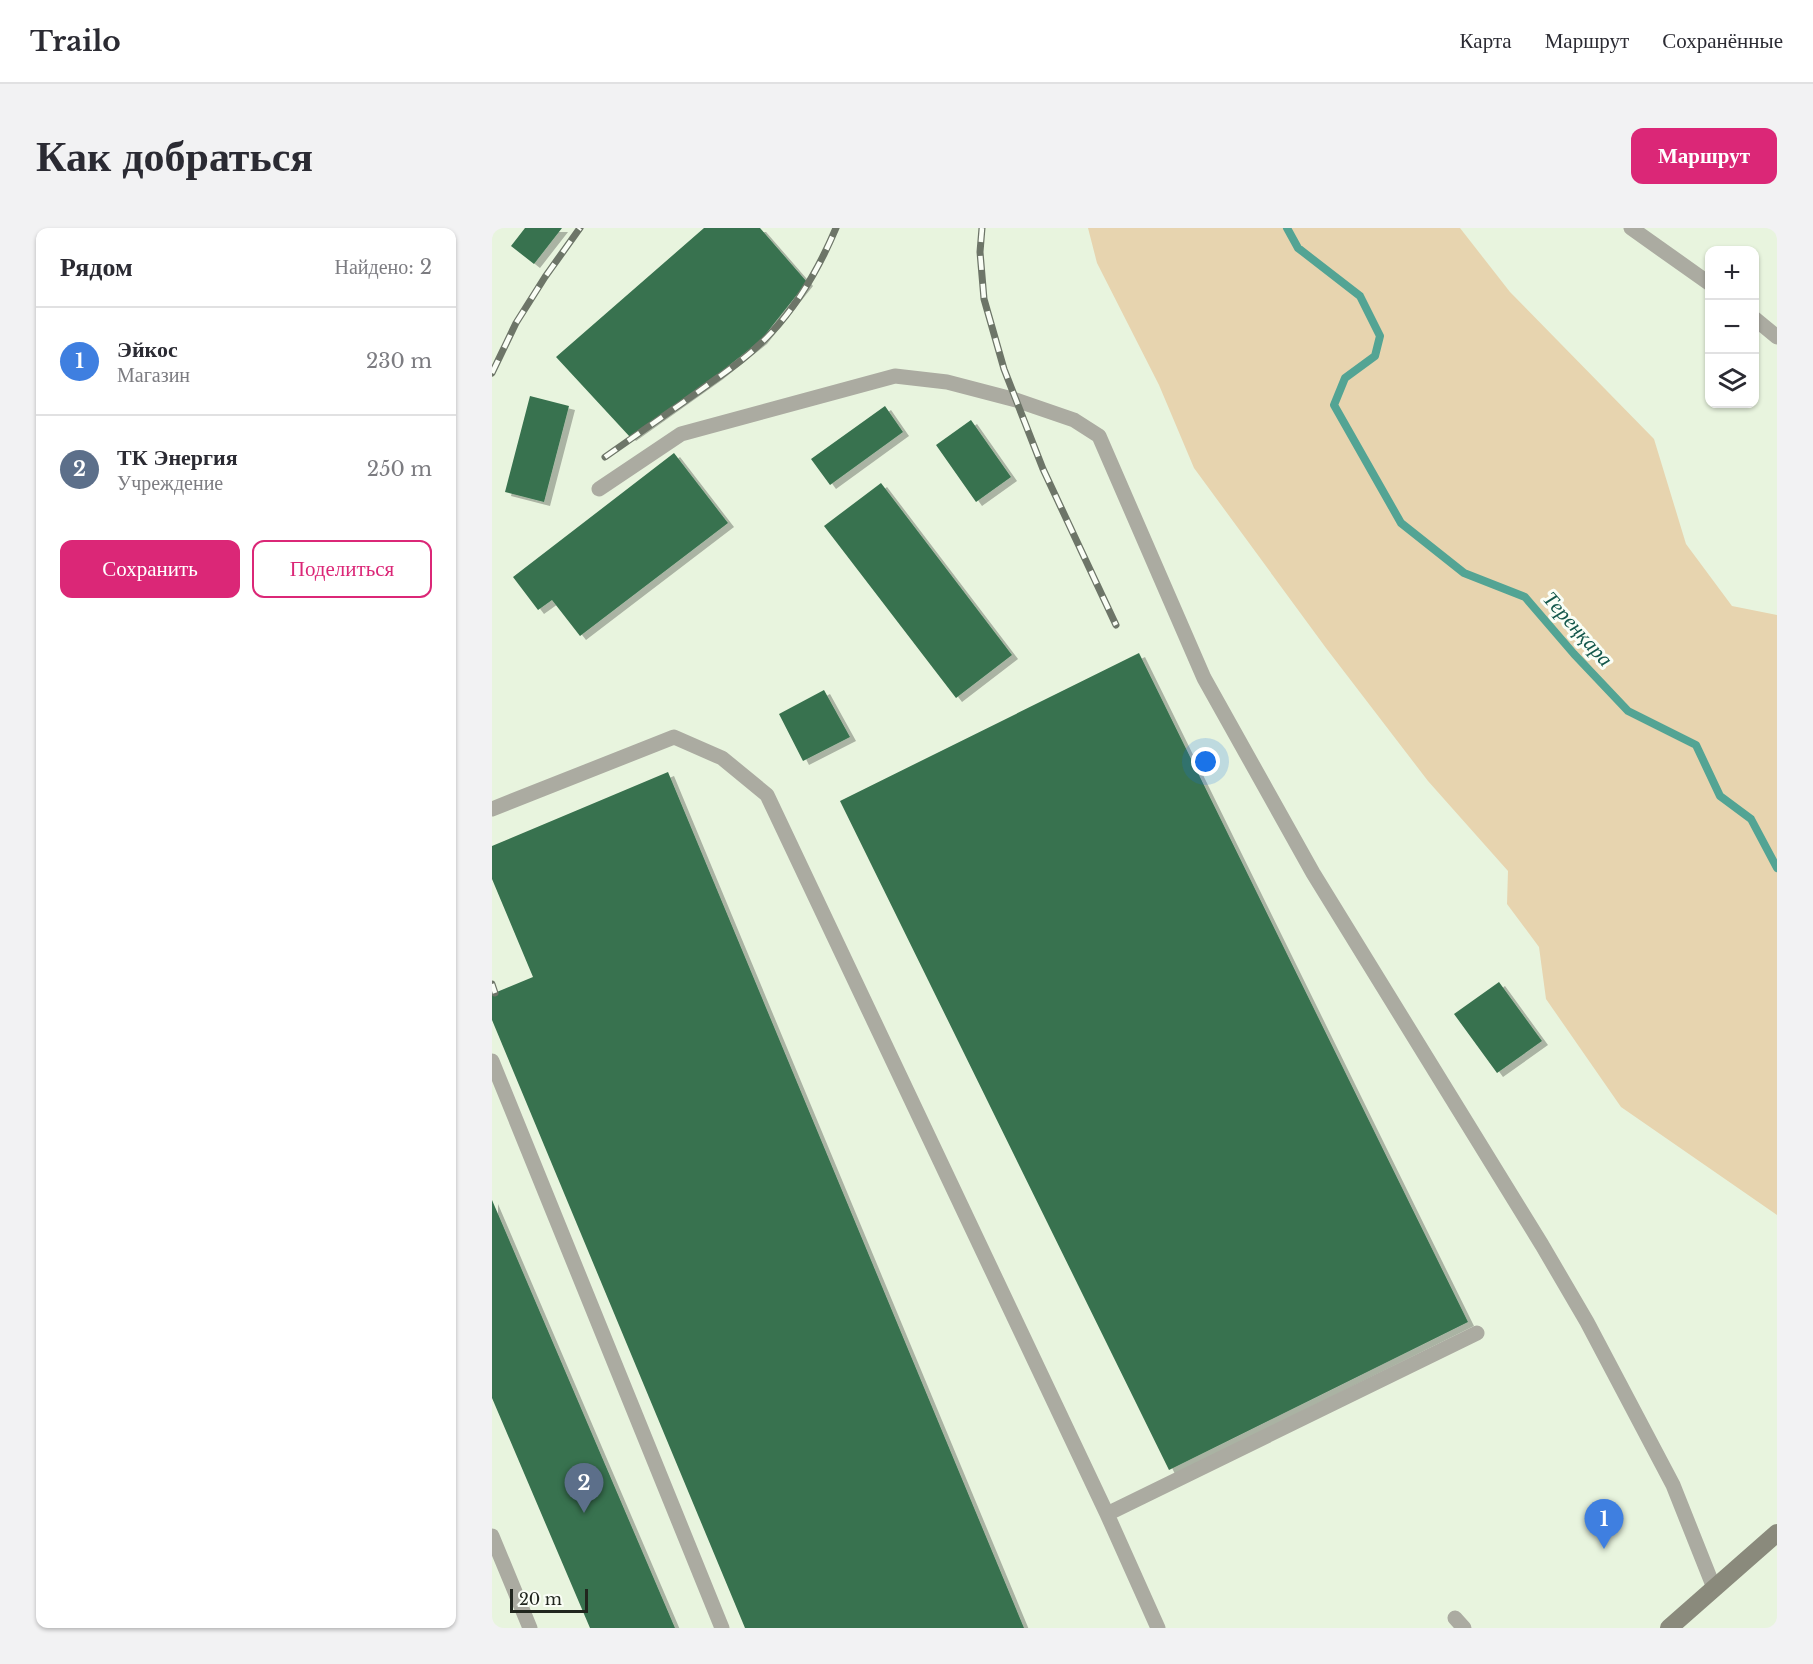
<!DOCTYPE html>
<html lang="ru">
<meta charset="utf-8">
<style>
body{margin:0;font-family:"Libre Baskerville",serif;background:#f2f2f3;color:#2b2b33}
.controls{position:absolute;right:18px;top:18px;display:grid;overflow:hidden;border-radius:12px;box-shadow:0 2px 4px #0004}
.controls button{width:54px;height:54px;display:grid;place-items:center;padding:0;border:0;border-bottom:2px solid #e1e1e2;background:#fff;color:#2b2b33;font:30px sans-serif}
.scale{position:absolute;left:18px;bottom:15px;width:78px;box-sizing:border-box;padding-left:6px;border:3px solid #21261e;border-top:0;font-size:16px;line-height:21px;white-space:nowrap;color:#21261e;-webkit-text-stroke:4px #fafef6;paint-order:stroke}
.you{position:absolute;left:714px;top:534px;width:21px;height:21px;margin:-15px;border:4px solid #fff;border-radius:50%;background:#1a73e8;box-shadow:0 0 0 9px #1a73e833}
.badge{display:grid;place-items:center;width:39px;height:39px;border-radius:50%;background:#db2777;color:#fff;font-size:20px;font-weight:700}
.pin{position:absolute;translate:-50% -50px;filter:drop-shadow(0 2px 3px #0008)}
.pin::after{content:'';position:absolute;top:32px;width:21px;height:18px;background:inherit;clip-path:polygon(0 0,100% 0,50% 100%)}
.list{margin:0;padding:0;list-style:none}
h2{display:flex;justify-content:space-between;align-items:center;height:78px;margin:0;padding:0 24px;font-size:26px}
h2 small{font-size:20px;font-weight:400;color:#7c7c81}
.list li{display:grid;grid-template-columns:39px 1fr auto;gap:18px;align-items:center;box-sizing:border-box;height:108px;padding:0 24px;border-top:2px solid #e1e1e2}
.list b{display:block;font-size:22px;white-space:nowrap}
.list p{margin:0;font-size:20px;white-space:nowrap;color:#7c7c81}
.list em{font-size:20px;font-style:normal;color:#7c7c81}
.actions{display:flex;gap:12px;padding:18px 24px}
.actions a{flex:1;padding:14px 0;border:2px solid #db2777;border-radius:12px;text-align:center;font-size:21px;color:#db2777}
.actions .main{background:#db2777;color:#fff}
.icon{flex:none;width:33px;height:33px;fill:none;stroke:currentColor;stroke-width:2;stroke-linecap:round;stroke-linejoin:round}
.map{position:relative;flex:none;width:1285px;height:1400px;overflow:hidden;border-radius:12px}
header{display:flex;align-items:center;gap:36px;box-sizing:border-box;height:84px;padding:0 30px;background:#fff;border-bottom:2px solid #e1e1e2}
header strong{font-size:28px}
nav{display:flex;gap:33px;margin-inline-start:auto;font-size:21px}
.intro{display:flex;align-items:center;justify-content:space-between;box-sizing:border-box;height:144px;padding:0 36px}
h1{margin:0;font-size:42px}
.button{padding:15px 27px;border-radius:12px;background:#db2777;color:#fff;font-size:21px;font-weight:700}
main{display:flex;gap:36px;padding:0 36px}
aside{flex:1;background:#fff;border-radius:12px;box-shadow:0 2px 4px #0004}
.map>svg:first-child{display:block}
</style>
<header>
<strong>Trailo</strong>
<nav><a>Карта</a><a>Маршрут</a><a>Сохранённые</a></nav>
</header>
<div class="intro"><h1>Как добраться</h1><a class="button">Маршрут</a></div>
<main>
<aside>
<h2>Рядом<small>Найдено: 2</small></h2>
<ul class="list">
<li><span class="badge" style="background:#3f7fe0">1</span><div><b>Эйкос</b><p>Магазин</p></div><em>230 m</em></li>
<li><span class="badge" style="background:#5c6f8a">2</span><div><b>ТК Энергия</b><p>Учреждение</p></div><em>250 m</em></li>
</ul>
<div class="actions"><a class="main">Сохранить</a><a>Поделиться</a></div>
</aside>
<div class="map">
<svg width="1285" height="1400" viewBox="0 0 1285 1400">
<defs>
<filter id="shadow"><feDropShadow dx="6" dy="4" stdDeviation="0" flood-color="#0004"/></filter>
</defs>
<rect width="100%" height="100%" fill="#e8f4de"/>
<path fill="#e7d4af" d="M596,0H968L1018,64L1162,211L1194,316L1240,378L1285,387V987L1129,879L1054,771L1047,719L1015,676L1016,643L936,553L834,420L702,240L667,157L605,35Z"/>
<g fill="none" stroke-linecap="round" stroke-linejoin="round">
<path stroke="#53a494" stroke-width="8" d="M795,0L806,20L868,68L888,108L883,128L853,150L842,177L909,295L972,345L1033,369L1082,426L1136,483L1204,517L1228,568L1259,591L1285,640"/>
</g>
<path fill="#39724f" filter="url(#shadow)" d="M33,0H70L42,36L19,18Z
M212,0H268L315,54L269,112L224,148L138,209L64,129Z
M38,168L77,178L52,274L13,264Z
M393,178L411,204L338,257L319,231Z
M479,192L519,249L484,274L444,217Z
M182,225L236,295L88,408L60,372L46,382L21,349Z
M389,255L520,427L464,470L332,298Z
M647,425L976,1094L677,1242L348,573Z
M332,462L358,509L311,533L287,486Z
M176,544L532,1400H253L0,792V766L41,749L0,651V618Z
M1007,754L1050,813L1005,845L962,786Z
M0,972L183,1400H98L0,1170Z"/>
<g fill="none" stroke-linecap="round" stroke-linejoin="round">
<path stroke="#ababa1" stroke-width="15" d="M1139,0L1218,56
M1262,90L1285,109
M107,261L189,206L403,148L455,154L524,172L582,192L607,208L712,450L821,645L1050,1017L1095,1094L1181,1257L1222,1360
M0,581L182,509L230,530L275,567L615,1286L666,1400
M0,833L230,1400
M615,1286L985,1105
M0,1308L38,1400
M963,1390L972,1400"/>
<path stroke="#8a8a7c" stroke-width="18" d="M1177,1400L1285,1305"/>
<defs>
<path id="rail" d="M490,0L488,24L492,71L512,141L551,241L624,397
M0,145L24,95L53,49L88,0
M113,229C143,208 173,187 203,166C229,147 257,129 279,105C307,75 328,38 344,0
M0,756L3,765"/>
</defs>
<use href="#rail" stroke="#6d7568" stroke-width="7"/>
<use href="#rail" stroke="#fafef6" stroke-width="4.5" stroke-dasharray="14" stroke-linecap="butt"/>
</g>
<g text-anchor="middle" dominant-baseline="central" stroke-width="6" stroke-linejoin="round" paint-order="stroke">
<g font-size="21" font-style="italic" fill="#13574b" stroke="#fafef6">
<text transform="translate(1086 401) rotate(48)">Тереңқара</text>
</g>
</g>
</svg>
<div class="controls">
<button>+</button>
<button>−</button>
<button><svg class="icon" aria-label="layers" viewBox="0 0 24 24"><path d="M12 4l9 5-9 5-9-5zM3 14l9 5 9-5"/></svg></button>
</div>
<div class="scale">20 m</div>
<div class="you"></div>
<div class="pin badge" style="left:1112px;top:1321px;background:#3f7fe0">1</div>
<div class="pin badge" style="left:92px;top:1285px;background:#5c6f8a">2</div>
</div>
</main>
